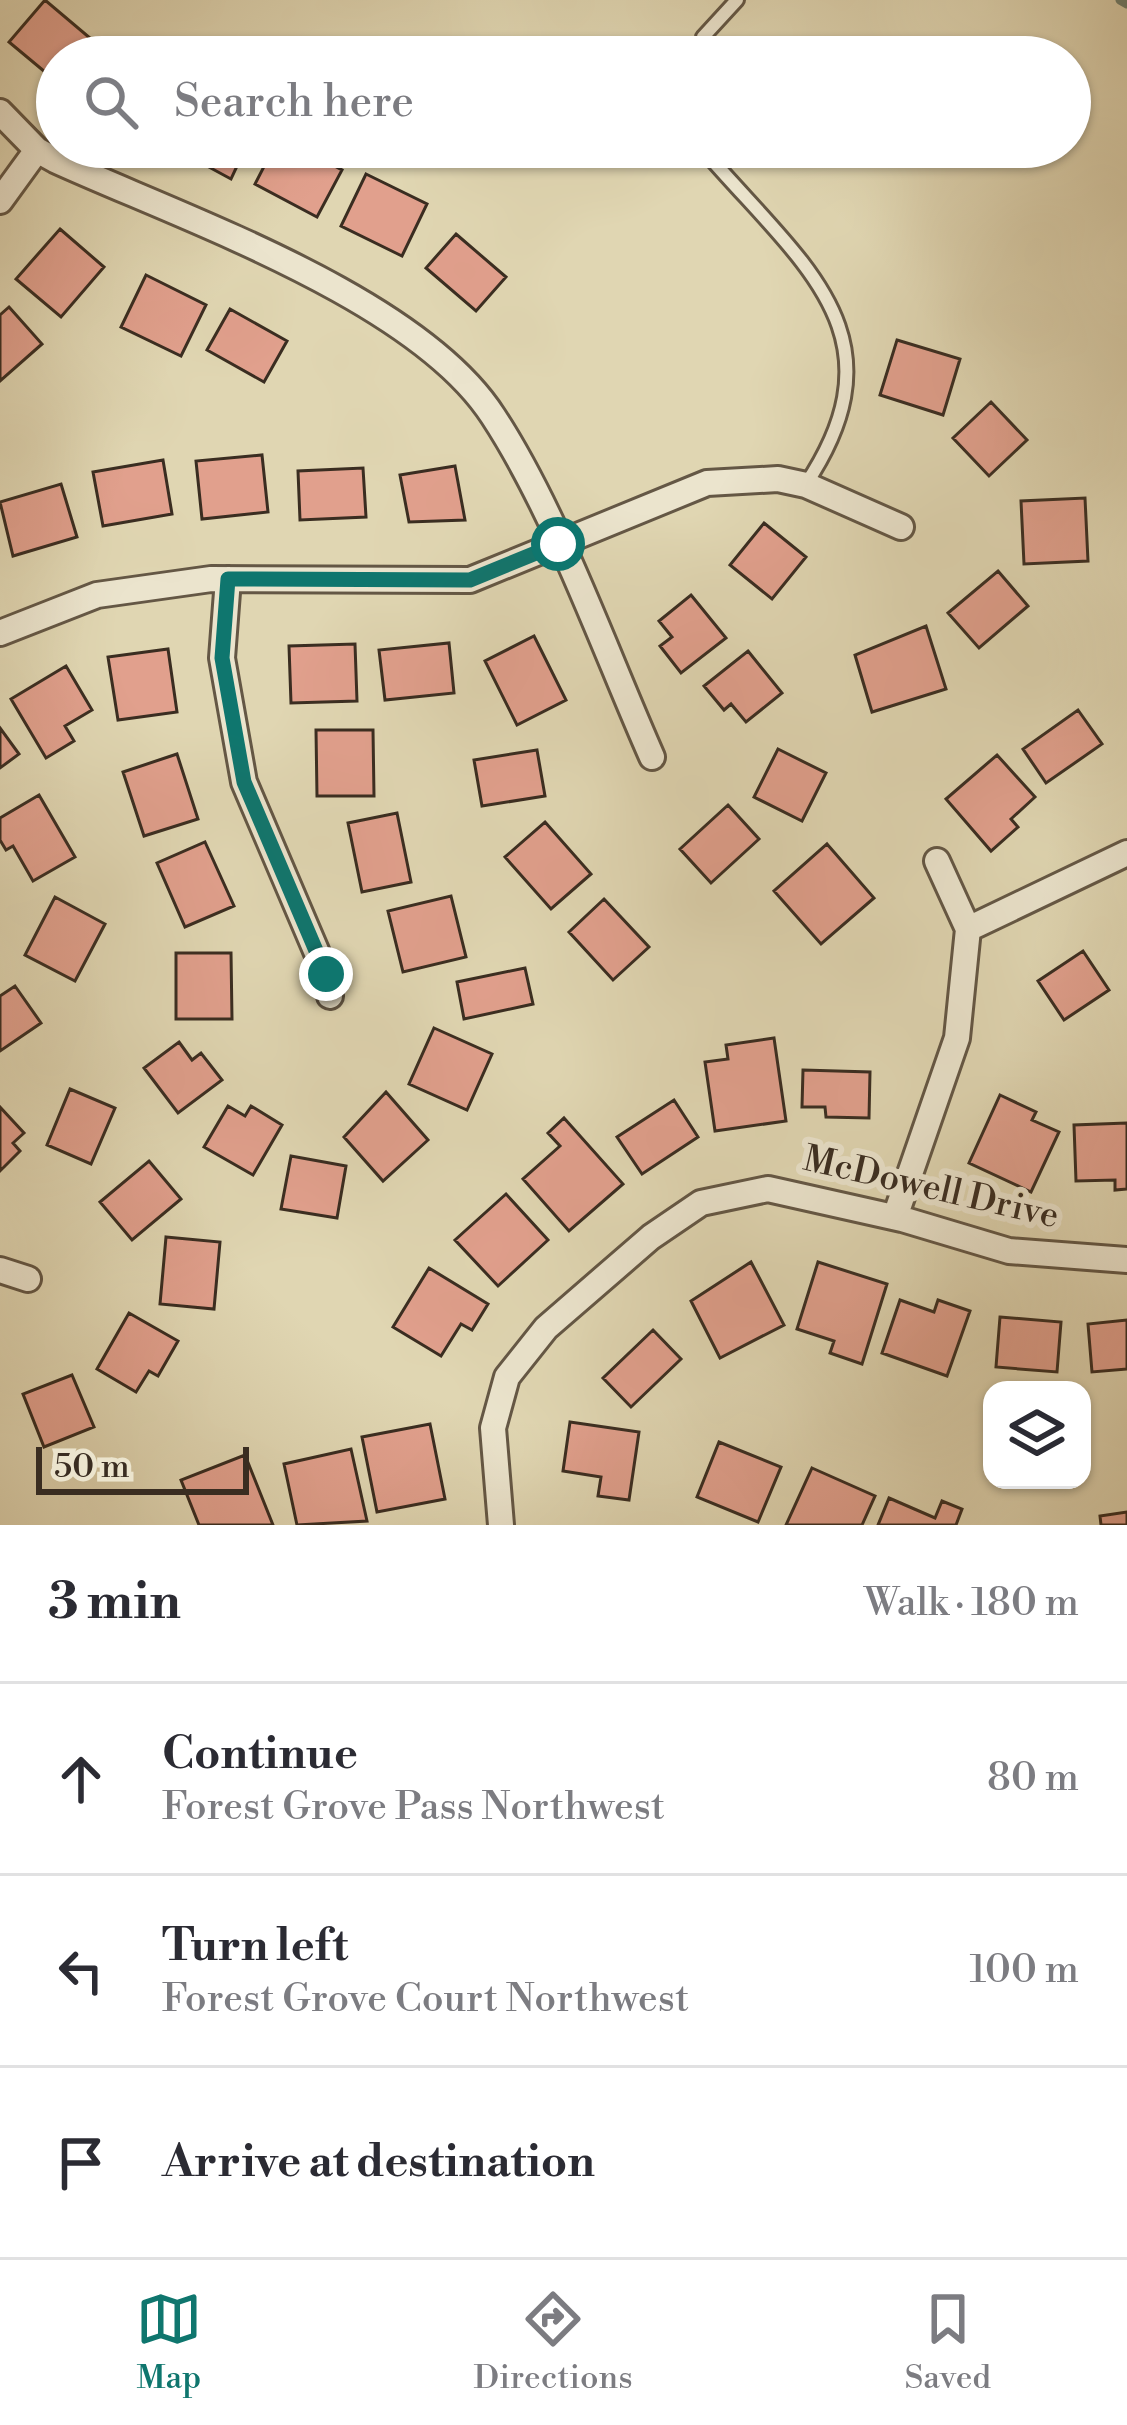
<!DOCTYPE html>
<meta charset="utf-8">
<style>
body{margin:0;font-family:"Libre Bodoni",serif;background:#f7f7f7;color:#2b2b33}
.controls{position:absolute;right:36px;bottom:36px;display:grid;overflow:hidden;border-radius:24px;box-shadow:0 3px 9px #0004}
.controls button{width:108px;height:108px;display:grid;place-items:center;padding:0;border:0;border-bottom:3px solid #e1e1e2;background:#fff;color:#2b2b33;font:60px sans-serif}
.scale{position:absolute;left:36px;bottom:30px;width:213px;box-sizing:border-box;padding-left:12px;border:6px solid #3a2d21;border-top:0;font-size:33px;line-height:42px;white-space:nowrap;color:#3a2d21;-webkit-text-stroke:9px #ebe4cd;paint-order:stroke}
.stop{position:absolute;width:36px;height:36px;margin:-27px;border:9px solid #0f766e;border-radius:50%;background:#fff}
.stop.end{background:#0f766e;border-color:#fff;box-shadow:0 3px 12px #0008}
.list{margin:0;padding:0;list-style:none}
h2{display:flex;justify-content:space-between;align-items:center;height:156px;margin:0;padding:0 48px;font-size:51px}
h2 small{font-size:39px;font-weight:400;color:#7c7c81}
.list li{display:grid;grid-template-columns:78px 1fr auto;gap:36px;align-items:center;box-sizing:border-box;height:192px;padding:0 48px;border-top:3px solid #e1e1e2}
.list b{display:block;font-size:45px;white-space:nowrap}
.list p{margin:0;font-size:39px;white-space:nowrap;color:#7c7c81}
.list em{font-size:39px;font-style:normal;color:#7c7c81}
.icon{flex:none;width:66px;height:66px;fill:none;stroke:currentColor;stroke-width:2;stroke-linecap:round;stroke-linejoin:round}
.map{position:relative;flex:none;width:1127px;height:1525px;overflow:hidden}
.search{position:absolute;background:#fff;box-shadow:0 3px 9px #0004;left:36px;right:36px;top:36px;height:132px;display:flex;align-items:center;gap:30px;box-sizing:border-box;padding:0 42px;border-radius:66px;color:#7c7c81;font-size:45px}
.sheet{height:732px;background:#fff}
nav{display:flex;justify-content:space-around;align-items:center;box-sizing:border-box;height:168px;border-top:3px solid #e1e1e2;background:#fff;font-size:33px;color:#7c7c81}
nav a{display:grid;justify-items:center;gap:6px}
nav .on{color:#0f766e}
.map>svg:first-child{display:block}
</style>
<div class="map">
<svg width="1127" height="1525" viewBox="0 0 1127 1525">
<rect width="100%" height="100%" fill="#e0d6b2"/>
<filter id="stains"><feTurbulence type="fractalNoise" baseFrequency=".00167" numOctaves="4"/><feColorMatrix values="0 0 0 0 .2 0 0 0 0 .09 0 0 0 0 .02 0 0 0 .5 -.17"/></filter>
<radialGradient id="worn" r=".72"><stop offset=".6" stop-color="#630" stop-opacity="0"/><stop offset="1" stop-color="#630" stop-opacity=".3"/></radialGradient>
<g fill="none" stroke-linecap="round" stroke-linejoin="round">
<path stroke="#708172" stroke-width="9" d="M1120,0L1127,4"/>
</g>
<path fill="#e1a08d" stroke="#3a2d21" stroke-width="3" d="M45,0L97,44L86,57H57V82L9,42Z
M172,147H246L231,179Z
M274,147H298L342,170L317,217L255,184Z
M366,174L427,204L402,256L341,226Z
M60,229L104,267L61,317L16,279Z
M456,234L506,277L476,311L426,268Z
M146,275L206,305L181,356L121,327Z
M9,307L42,344L0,381V315Z
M230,309L287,341L264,382L207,350Z
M897,340L960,359L943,415L880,395Z
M991,402L1027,440L989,476L953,438Z
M262,455L268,512L202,519L196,461Z
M163,460L172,514L103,526L93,472Z
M455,466L465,520L409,522L400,475Z
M363,468L366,517L300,520L298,471Z
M61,484L77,537L13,556L0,502Z
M1085,498L1088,561L1024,564L1021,501Z
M764,523L806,557L772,599L730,565Z
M998,571L1028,606L979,648L948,613Z
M691,595L726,638L681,673L660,646L672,637L659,621Z
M926,626L946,689L872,712L855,655Z
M534,636L566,700L517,725L485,661Z
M449,643L454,693L385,700L379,650Z
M355,644L357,701L291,703L289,646Z
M168,649L177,712L118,720L108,657Z
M748,651L782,693L746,722L731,704L724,710L704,686Z
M66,666L92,710L65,726L74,741L46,758L11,699Z
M1078,710L1102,744L1046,783L1023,749Z
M0,728L19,754L0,768Z
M316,730H373L374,796H317Z
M778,749L826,773L802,821L754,797Z
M537,750L545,796L482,806L474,760Z
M177,754L198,819L144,836L123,772Z
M997,755L1035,797L1011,819L1018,827L991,851L946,799Z
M39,795L75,857L33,881L13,846L6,850L0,840V818Z
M728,805L759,839L711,883L680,849Z
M397,813L411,882L362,892L348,823Z
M545,822L591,874L551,909L505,857Z
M205,842L234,906L185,927L157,863Z
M827,844L874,898L821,944L774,891Z
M451,896L466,957L403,972L388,911Z
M55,897L105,924L75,981L25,955Z
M604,899L649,947L613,980L569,932Z
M1083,951L1109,990L1064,1020L1038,981Z
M176,953H231L232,1019H176Z
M525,968L533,1004L464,1019L457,982Z
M15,986L41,1023L0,1051V996Z
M434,1028L492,1054L467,1110L409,1084Z
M774,1038L786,1121L715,1131L705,1062L728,1059L726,1045Z
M179,1042L192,1060L201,1053L222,1080L178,1113L144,1068Z
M803,1070L870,1072L869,1118L826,1117L825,1107H802Z
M70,1089L115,1108L91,1164L47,1145Z
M386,1092L428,1140L383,1181L344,1137Z
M1000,1095L1036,1112L1032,1120L1059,1132L1031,1192L969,1163Z
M674,1100L698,1137L642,1174L617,1137Z
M228,1106L245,1116L251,1106L282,1125L253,1175L204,1147Z
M0,1107L24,1133L13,1143L20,1151L0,1171Z
M564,1118L623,1184L569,1231L523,1179L560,1146L548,1133Z
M1127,1123V1189L1115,1190V1180L1076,1181L1074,1125Z
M291,1156L346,1166L337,1218L281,1209Z
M149,1161L181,1199L132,1240L100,1202Z
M506,1194L548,1240L498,1286L455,1240Z
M166,1237L220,1242L214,1309L160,1304Z
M751,1262L784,1325L720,1358L691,1301Z
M818,1262L887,1284L862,1364L830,1353L834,1341L797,1329Z
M429,1268L488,1304L472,1330L461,1324L441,1356L393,1327Z
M900,1300L934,1312L938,1300L970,1311L947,1376L882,1353Z
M129,1313L178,1341L158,1376L149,1371L136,1392L97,1369Z
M1000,1317L1061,1322L1057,1372L996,1367Z
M1127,1320V1369L1092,1372L1088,1324Z
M653,1330L681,1359L631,1407L603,1378Z
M72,1375L94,1427L44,1447L23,1394Z
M570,1422L639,1432L629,1500L598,1496L601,1477L563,1471Z
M430,1424L445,1499L377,1512L362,1437Z
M719,1442L781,1467L758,1522L697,1497Z
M351,1449L367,1521L297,1525L284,1464Z
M245,1455L273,1525H199L181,1480Z
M812,1468L875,1496L862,1525H786Z
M889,1498L935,1518L942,1501L962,1509L956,1525H878Z
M1127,1512V1525H1101L1100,1516Z"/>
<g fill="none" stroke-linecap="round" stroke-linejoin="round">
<defs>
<path id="service" d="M705,57L703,37L737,0
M711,147L712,160C807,268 903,338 806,484"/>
<path id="minor" d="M0,112L37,150L55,160C182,218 417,298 493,416C556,512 605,651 652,757
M0,201L37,150
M228,579L222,658L244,782L326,974L330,996
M0,633L97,595L211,579L470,580L707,483L778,479L806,485L901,527
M968,929L1127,853
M895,1217L957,1038L968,929L937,861
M0,1270L28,1279
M501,1525L493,1428L507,1377L546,1328L651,1237L701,1203L768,1189L902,1219L1009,1251L1127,1260"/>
</defs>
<use href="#service" stroke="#645745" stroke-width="18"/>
<use href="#minor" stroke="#645745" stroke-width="30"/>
<use href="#service" stroke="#ebe4cd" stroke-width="12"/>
<use href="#minor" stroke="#ebe4cd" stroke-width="24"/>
</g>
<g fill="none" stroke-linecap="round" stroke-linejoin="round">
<path stroke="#0f766e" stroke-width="15" d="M326,974L244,782L222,658L228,579L470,580L558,544"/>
</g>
<g text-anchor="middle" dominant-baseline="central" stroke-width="12" stroke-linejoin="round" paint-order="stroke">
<g font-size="36" fill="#3a2d21" stroke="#ebe4cd">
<text transform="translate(931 1188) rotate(13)">McDowell Drive</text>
</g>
</g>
<rect width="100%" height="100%" filter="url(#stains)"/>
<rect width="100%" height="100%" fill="url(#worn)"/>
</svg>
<div class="controls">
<button><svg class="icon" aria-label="layers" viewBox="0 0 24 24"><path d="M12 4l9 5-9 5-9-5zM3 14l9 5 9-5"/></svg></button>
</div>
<div class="scale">50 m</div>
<div class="stop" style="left:558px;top:544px"></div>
<div class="stop end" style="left:326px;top:974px"></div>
<div class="search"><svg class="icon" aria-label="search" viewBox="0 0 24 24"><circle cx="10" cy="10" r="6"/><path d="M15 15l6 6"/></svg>Search here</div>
</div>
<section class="sheet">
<h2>3 min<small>Walk · 180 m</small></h2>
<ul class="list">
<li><svg class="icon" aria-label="ahead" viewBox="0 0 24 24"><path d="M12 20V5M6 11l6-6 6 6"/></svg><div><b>Continue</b><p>Forest Grove Pass Northwest</p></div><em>80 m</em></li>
<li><svg class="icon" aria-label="left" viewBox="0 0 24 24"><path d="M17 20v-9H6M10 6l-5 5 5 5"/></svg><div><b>Turn left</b><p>Forest Grove Court Northwest</p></div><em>100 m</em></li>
<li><svg class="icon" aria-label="arrive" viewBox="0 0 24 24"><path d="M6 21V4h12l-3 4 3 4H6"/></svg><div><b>Arrive at destination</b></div></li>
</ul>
</section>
<nav>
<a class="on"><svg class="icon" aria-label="map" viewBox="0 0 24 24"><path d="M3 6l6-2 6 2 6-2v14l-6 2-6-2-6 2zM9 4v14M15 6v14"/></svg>Map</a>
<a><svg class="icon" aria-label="directions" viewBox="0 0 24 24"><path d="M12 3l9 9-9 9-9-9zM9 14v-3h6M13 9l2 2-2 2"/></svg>Directions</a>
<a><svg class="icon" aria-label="saved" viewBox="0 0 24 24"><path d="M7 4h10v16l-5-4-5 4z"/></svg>Saved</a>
</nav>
